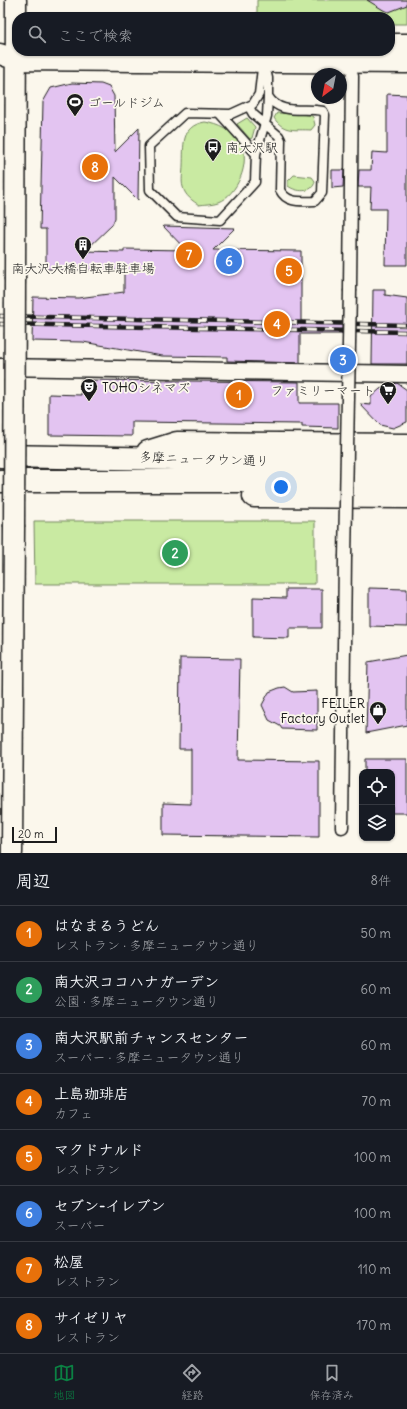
<!DOCTYPE html>
<html lang="ja">
<meta charset="utf-8">
<style>
body{margin:0;font-family:Delius,"Klee One",sans-serif;background:#242831;color:#f1f3f6}
.controls{position:absolute;right:12px;bottom:12px;display:grid;overflow:hidden;border-radius:8px;box-shadow:0 1px 3px #0004}
.controls button{width:36px;height:36px;display:grid;place-items:center;padding:0;border:0;border-bottom:1px solid #363941;background:#171b24;color:#f1f3f6;font:20px sans-serif}
.compass{position:absolute;left:311px;top:68px;width:36px;height:36px;border-radius:50%;background:#171b24;box-shadow:0 1px 3px #0004;rotate:212deg}
.scale{position:absolute;left:12px;bottom:10px;width:45px;box-sizing:border-box;padding-left:4px;border:2px solid #1c1c1c;border-top:0;font-size:11px;line-height:14px;white-space:nowrap;color:#1c1c1c;-webkit-text-stroke:3px #fbf7ec;paint-order:stroke}
.you{position:absolute;left:281px;top:487px;width:14px;height:14px;margin:-10px;border:3px solid #fff;border-radius:50%;background:#1a73e8;box-shadow:0 0 0 6px #1a73e833}
.badge{display:grid;place-items:center;width:26px;height:26px;border-radius:50%;background:#0b8043;color:#fff;font-size:13px;font-weight:700}
.pin{position:absolute;translate:-50% -50%;border:2px solid #fff;box-shadow:0 1px 4px #0006}
.list{margin:0;padding:0;list-style:none}
h2{display:flex;justify-content:space-between;align-items:center;height:52px;margin:0;padding:0 16px;font-size:17px}
h2 small{font-size:13px;font-weight:400;color:#9ea1a6}
.list li{display:grid;grid-template-columns:26px 1fr auto;gap:12px;align-items:center;box-sizing:border-box;height:56px;padding:0 16px;border-top:1px solid #363941}
.list b{display:block;font-size:15px;white-space:nowrap}
.list p{margin:0;font-size:13px;white-space:nowrap;color:#9ea1a6}
.list em{font-size:13px;font-style:normal;color:#9ea1a6}
.icon{flex:none;width:22px;height:22px;fill:none;stroke:currentColor;stroke-width:2;stroke-linecap:round;stroke-linejoin:round}
.map{position:relative;flex:none;width:407px;height:853px;overflow:hidden}
.search{position:absolute;background:#171b24;box-shadow:0 1px 3px #0004;left:12px;right:12px;top:12px;height:44px;display:flex;align-items:center;gap:10px;box-sizing:border-box;padding:0 14px;border-radius:16px;color:#9ea1a6;font-size:15px}
.sheet{height:500px;background:#171b24}
nav{display:flex;justify-content:space-around;align-items:center;box-sizing:border-box;height:56px;border-top:1px solid #363941;background:#171b24;font-size:11px;color:#9ea1a6}
nav a{display:grid;justify-items:center;gap:2px}
nav .on{color:#0b8043}
.map>svg:first-child{display:block}
</style>
<div class="map">
<svg width="407" height="853" viewBox="0 0 407 853">
<rect width="100%" height="100%" fill="#fbf7ec"/>
<filter id="ink" filterUnits="userSpaceOnUse"><feTurbulence type="fractalNoise" baseFrequency=".025" numOctaves="2"/><feDisplacementMap in="SourceGraphic" scale="8" xChannelSelector="R" yChannelSelector="G"/><feConvolveMatrix kernelMatrix="1 2 1 2 8 2 1 2 1" color-interpolation-filters="sRGB"/></filter>
<g filter="url(#ink)">
<path fill="#c9eaa2" stroke="#72835f" d="M257,0H407V24H390V17H257Z
M277,113L310,115L313,117L315,125L311,130C295,129 284,133 274,118Z
M247,118L255,127L252,138L250,139L237,124Z
M205,122C219,124 234,131 241,144C251,163 237,195 218,202C213,204 205,204 199,205C193,201 185,196 183,187C181,181 183,172 183,166C184,146 180,126 205,122Z
M294,175L312,177L315,181C313,194 296,192 288,186V181Z
M34,521H315V584H35Z"/>
<path fill="#e3c4f1" stroke="#1c1c1c" d="M367,0H407V5L389,12L385,11Z
M72,83L101,84L109,87L114,96L115,152L139,128L138,200L115,177V218L112,225L85,251L124,252V249L186,250L163,226L235,228L213,250L301,251V321L342,322V334H300V363L227,361V357L162,356L83,342L32,341L33,297L78,298L124,292V271L46,269V229H40L43,102L51,88Z
M387,94L407,95V265H385L386,209H370L371,187H358L359,170H371L372,152L387,153Z
M332,170H344L343,187L332,188Z
M373,290H385V295L407,298V364H372Z
M81,380L299,382V403H338V428L302,427V424L132,422V436L49,435V394L81,395Z
M397,383L407,390V422L393,428L380,425L360,404L371,405V397L380,389Z
M369,588L407,589V627L369,626Z
M286,589H322V628H289V638L253,637V597L286,598Z
M407,655V725L366,733L368,662Z
M180,658L240,659L238,760L319,761V837L163,835V803L191,804V749H179Z
M285,687L293,692L317,691V730L282,729L280,726L269,720L262,705L269,692L279,688Z
M365,759H407V813H392V772H365Z"/>
<g fill="none" stroke-linecap="round" stroke-linejoin="round">
<defs>
<path id="service" d="M264,51L259,94L253,104L231,114L185,113L149,146L150,190L177,217L220,220L255,182L256,154L267,116L268,96V78L264,62
M249,107L253,114L279,136L281,140L280,190C287,204 302,201 315,201L322,193L325,115L323,111C304,107 280,116 268,96
M220,114L256,154"/>
<path id="pedestrian" d="M350,290L352,76
M342,827L345,557"/>
<path id="minor" d="M0,367L407,374
M1,456V367"/>
<path id="tertiary" d="M390,44H407
M0,54L16,60L407,63
M15,278L16,0
M12,853L14,527"/>
<path id="secondary" d="M148,452L177,443L407,445
M0,456L407,463
M0,481H407
M254,496L407,497"/>
</defs>
<use href="#service" stroke="#1c1c1c" stroke-width="11"/>
<use href="#pedestrian" stroke="#1c1c1c" stroke-width="15"/>
<use href="#minor" stroke="#1c1c1c" stroke-width="19"/>
<use href="#tertiary" stroke="#1c1c1c" stroke-width="23"/>
<use href="#secondary" stroke="#1c1c1c" stroke-width="25"/>
<use href="#service" stroke="#fbf7ec" stroke-width="8"/>
<use href="#pedestrian" stroke="#fbf7ec" stroke-width="12"/>
<use href="#minor" stroke="#fbf7ec" stroke-width="16"/>
<use href="#tertiary" stroke="#fbf7ec" stroke-width="20"/>
<use href="#secondary" stroke="#fbf7ec" stroke-width="22"/>
<defs>
<path id="rail" d="M0,316L407,325
M0,324L407,332"/>
</defs>
<use href="#rail" stroke="#1c1c1c" stroke-width="4.5"/>
<use href="#rail" stroke="#fbf7ec" stroke-width="3" stroke-dasharray="9" stroke-linecap="butt"/>
<defs>
<path id="pedestrian-bridge" d="M345,557L350,290"/>
<path id="tertiary-bridge" d="M14,527L15,278"/>
</defs>
<use href="#pedestrian-bridge" stroke="#1c1c1c" stroke-width="15" stroke-linecap="butt"/>
<use href="#tertiary-bridge" stroke="#1c1c1c" stroke-width="23" stroke-linecap="butt"/>
<use href="#pedestrian-bridge" stroke="#fbf7ec" stroke-width="12"/>
<use href="#tertiary-bridge" stroke="#fbf7ec" stroke-width="20"/>
</g>
</g>
<defs>
<symbol id="stadium-pin" viewBox="-11 -11 22 30"><path d="M0 17L-7.5 6A9.5 9.5 0 1 1 7.5 6Z" fill="#1c1c1c" stroke="#fbf7ec"/><path d="M0-5a6.5 5 0 1 0 0 10a6.5 5 0 1 0 0-10ZM-3.5-1.8h7v3.6h-7Z" fill="#fff"/></symbol>
<symbol id="bus-pin" viewBox="-11 -11 22 30"><path d="M0 17L-7.5 6A9.5 9.5 0 1 1 7.5 6Z" fill="#1c1c1c" stroke="#fbf7ec"/><path d="M-5-6H5V4H4V6H2V4H-2V6H-4V4H-5ZM-3.5-4V0h7V-4ZM-3.5 1.2v1.5H-2V1.2ZM2 1.2v1.5H3.5V1.2Z" fill="#fff"/></symbol>
<symbol id="building-pin" viewBox="-11 -11 22 30"><path d="M0 17L-7.5 6A9.5 9.5 0 1 1 7.5 6Z" fill="#1c1c1c" stroke="#fbf7ec"/><path d="M-4-6H4V6H1V3H-1V6H-4ZM-2.5-4.3h1.7v1.8h-1.7ZM.8-4.3h1.7v1.8H.8ZM-2.5-1h1.7V.8h-1.7ZM.8-1h1.7V.8H.8Z" fill="#fff"/></symbol>
<symbol id="theatre-pin" viewBox="-11 -11 22 30"><path d="M0 17L-7.5 6A9.5 9.5 0 1 1 7.5 6Z" fill="#1c1c1c" stroke="#fbf7ec"/><path d="M-5-5.5Q0-4 5-5.5V0Q5 5 0 6Q-5 5-5 0ZM-3.3-2.5H-1v1.5H-3.3ZM1-2.5H3.3v1.5H1ZM-2.8 1Q0 5.5 2.8 1Z" fill="#fff"/></symbol>
<symbol id="supermarket-pin" viewBox="-11 -11 22 30"><path d="M0 17L-7.5 6A9.5 9.5 0 1 1 7.5 6Z" fill="#1c1c1c" stroke="#fbf7ec"/><path d="M-6-5.5h2.5l.6 2H6L4.5 2H-2.5L-4.4-4H-6ZM-1.5 3.2a1.3 1.3 0 1 0 .1 0ZM3 3.2a1.3 1.3 0 1 0 .1 0Z" fill="#fff"/></symbol>
<symbol id="shop-pin" viewBox="-11 -11 22 30"><path d="M0 17L-7.5 6A9.5 9.5 0 1 1 7.5 6Z" fill="#1c1c1c" stroke="#fbf7ec"/><path d="M-5-2.5h2.3a2.7 3.5 0 0 1 5.4 0H5L5.5 6h-11ZM-1.5-2.5h3a1.5 2.3 0 0 0-3 0Z" fill="#fff"/></symbol>
</defs>
<g fill-rule="evenodd">
<use href="#stadium-pin" x="65" y="92" width="20" height="27"/>
<use href="#bus-pin" x="203" y="137" width="20" height="27"/>
<use href="#building-pin" x="73" y="235" width="20" height="27"/>
<use href="#theatre-pin" x="79" y="377" width="20" height="27"/>
<use href="#supermarket-pin" x="378" y="380" width="20" height="27"/>
<use href="#shop-pin" x="368" y="700" width="20" height="27"/>
</g>
<g text-anchor="middle" dominant-baseline="central" stroke-width="3.5" stroke-linejoin="round" paint-order="stroke">
<g font-size="13" fill="#1c1c1c" stroke="#fbf7ec" text-anchor="start">
<text x="88" y="102">ゴールドジム</text>
<text x="226" y="147">南大沢駅</text>
<text x="83" y="268" text-anchor="middle">南大沢大橋自転車駐車場</text>
<text x="102" y="387">TOHOシネマズ</text>
<text x="375" y="390" text-anchor="end">ファミリーマート</text>
<text x="365" y="703" text-anchor="end">FEILER<tspan x="365" dy="15">Factory Outlet</tspan></text>
</g>
<g font-size="13" fill="#1c1c1c" stroke="#fbf7ec">
<text transform="translate(204 459) rotate(2)">多摩ニュータウン通り</text>
</g>
</g>
</svg>
<div class="controls">
<button><svg class="icon" aria-label="locate" viewBox="0 0 24 24"><circle cx="12" cy="12" r="6"/><path d="M12 2v4M12 18v4M2 12h4M18 12h4"/></svg></button>
<button><svg class="icon" aria-label="layers" viewBox="0 0 24 24"><path d="M12 4l9 5-9 5-9-5zM3 14l9 5 9-5"/></svg></button>
</div>
<svg class="compass" viewBox="-18 -18 36 36"><path d="M0-13l5 13h-10z" fill="#e53935"/><path d="M0 13l5-13h-10z" fill="#9ea1a6"/></svg>
<div class="scale">20 m</div>
<div class="you"></div>
<div class="pin badge" style="left:239px;top:395px;background:#e8710a">1</div>
<div class="pin badge" style="left:175px;top:553px;background:#2e9e5b">2</div>
<div class="pin badge" style="left:343px;top:360px;background:#3f7fe0">3</div>
<div class="pin badge" style="left:277px;top:324px;background:#e8710a">4</div>
<div class="pin badge" style="left:289px;top:271px;background:#e8710a">5</div>
<div class="pin badge" style="left:229px;top:261px;background:#3f7fe0">6</div>
<div class="pin badge" style="left:189px;top:255px;background:#e8710a">7</div>
<div class="pin badge" style="left:95px;top:167px;background:#e8710a">8</div>
<div class="search"><svg class="icon" aria-label="search" viewBox="0 0 24 24"><circle cx="10" cy="10" r="6"/><path d="M15 15l6 6"/></svg>ここで検索</div>
</div>
<section class="sheet">
<h2>周辺<small>8件</small></h2>
<ul class="list">
<li><span class="badge" style="background:#e8710a">1</span><div><b>はなまるうどん</b><p>レストラン · 多摩ニュータウン通り</p></div><em>50 m</em></li>
<li><span class="badge" style="background:#2e9e5b">2</span><div><b>南大沢ココハナガーデン</b><p>公園 · 多摩ニュータウン通り</p></div><em>60 m</em></li>
<li><span class="badge" style="background:#3f7fe0">3</span><div><b>南大沢駅前チャンスセンター</b><p>スーパー · 多摩ニュータウン通り</p></div><em>60 m</em></li>
<li><span class="badge" style="background:#e8710a">4</span><div><b>上島珈琲店</b><p>カフェ</p></div><em>70 m</em></li>
<li><span class="badge" style="background:#e8710a">5</span><div><b>マクドナルド</b><p>レストラン</p></div><em>100 m</em></li>
<li><span class="badge" style="background:#3f7fe0">6</span><div><b>セブン-イレブン</b><p>スーパー</p></div><em>100 m</em></li>
<li><span class="badge" style="background:#e8710a">7</span><div><b>松屋</b><p>レストラン</p></div><em>110 m</em></li>
<li><span class="badge" style="background:#e8710a">8</span><div><b>サイゼリヤ</b><p>レストラン</p></div><em>170 m</em></li>
</ul>
</section>
<nav>
<a class="on"><svg class="icon" aria-label="map" viewBox="0 0 24 24"><path d="M3 6l6-2 6 2 6-2v14l-6 2-6-2-6 2zM9 4v14M15 6v14"/></svg>地図</a>
<a><svg class="icon" aria-label="directions" viewBox="0 0 24 24"><path d="M12 3l9 9-9 9-9-9zM9 14v-3h6M13 9l2 2-2 2"/></svg>経路</a>
<a><svg class="icon" aria-label="saved" viewBox="0 0 24 24"><path d="M7 4h10v16l-5-4-5 4z"/></svg>保存済み</a>
</nav>
